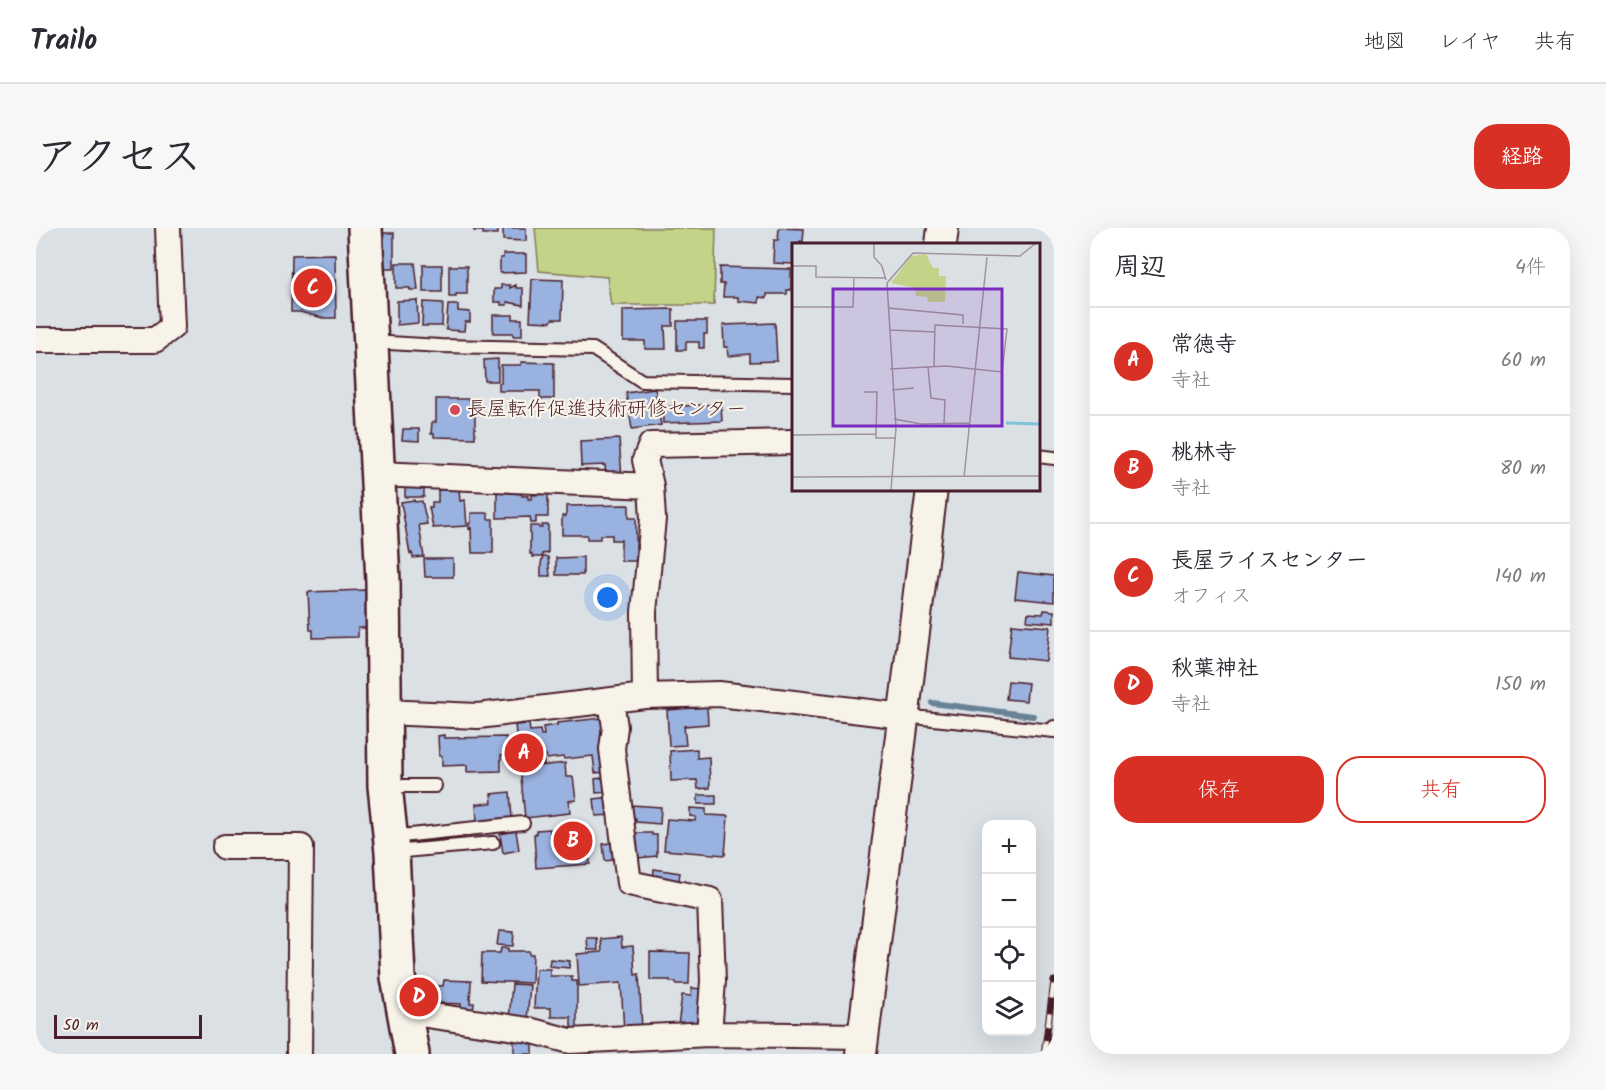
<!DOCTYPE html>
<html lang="ja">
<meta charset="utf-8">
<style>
body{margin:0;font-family:Kalam,"Klee One",sans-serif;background:#f7f7f7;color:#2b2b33}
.controls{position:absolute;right:18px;bottom:18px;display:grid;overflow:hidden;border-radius:12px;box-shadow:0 6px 24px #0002}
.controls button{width:54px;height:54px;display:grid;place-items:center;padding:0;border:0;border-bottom:2px solid #e1e1e2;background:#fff;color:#2b2b33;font:30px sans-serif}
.scale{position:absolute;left:18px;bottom:15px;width:148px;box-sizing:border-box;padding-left:6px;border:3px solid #4a1f2b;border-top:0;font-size:16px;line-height:21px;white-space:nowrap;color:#4a1f2b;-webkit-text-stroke:4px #f7f3e8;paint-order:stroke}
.you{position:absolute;left:572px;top:370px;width:21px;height:21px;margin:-15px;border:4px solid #fff;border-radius:50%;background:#1a73e8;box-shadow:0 0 0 9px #1a73e833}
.badge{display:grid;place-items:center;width:39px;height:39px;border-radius:50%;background:#d93025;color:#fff;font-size:20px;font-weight:700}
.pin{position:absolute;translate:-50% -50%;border:3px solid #fff;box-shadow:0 2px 6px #0006}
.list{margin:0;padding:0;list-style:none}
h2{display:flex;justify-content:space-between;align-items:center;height:78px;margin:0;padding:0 24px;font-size:26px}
h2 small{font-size:20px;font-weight:400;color:#7c7c81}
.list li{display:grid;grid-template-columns:39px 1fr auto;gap:18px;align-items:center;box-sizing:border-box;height:108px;padding:0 24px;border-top:2px solid #e1e1e2}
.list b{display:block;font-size:22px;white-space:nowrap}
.list p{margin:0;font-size:20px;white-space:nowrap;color:#7c7c81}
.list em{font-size:20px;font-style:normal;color:#7c7c81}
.actions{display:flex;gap:12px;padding:18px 24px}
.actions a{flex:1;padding:14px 0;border:2px solid #d93025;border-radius:24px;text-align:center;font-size:21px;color:#d93025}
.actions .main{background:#d93025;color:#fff}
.icon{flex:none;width:33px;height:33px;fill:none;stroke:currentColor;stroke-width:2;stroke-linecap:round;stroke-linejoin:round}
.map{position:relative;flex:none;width:1018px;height:826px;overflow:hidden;border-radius:24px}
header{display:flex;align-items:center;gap:36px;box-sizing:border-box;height:84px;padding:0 30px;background:#fff;border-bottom:2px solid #e1e1e2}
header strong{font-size:28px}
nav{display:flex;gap:33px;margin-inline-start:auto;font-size:21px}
.intro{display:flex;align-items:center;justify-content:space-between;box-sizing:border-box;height:144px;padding:0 36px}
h1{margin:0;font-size:42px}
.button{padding:15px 27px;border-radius:24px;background:#d93025;color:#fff;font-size:21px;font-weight:700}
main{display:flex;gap:36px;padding:0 36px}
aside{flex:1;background:#fff;border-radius:24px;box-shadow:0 6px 24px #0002}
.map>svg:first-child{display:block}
</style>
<header>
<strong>Trailo</strong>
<nav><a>地図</a><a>レイヤ</a><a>共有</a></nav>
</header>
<div class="intro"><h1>アクセス</h1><a class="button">経路</a></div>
<main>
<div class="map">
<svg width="1018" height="826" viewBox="0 0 1018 826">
<rect width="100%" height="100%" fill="#dbe0e5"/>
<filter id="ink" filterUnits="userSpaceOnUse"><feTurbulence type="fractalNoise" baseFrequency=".0167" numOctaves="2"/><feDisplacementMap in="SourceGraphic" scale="12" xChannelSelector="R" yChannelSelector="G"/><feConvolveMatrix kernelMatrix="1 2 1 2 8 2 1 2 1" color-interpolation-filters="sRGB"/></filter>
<g filter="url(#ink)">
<path fill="#c3d387" stroke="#867959" stroke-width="1.5" d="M499,0H680L678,77H575L571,49L503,43Z"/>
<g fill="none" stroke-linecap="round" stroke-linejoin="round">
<path stroke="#688295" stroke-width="6" d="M896,475L997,488"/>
</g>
<path fill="#9ab2df" stroke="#4a1f2b" stroke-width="1.5" d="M438,0H462V6H447V3H438Z
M467,0H490V13L467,12Z
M743,0L768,1L767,14L764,13V16H757V36L737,35L738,12H742Z
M343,5H358V40H343Z
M299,26L300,90H287L264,84H255L256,27Z
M467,26H490V44L464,45V30H467Z
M360,35H379L382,62H374V60H360Z
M387,37H406V64H387Z
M413,38H431V66H420V69H413Z
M684,39L755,41V62H751V66H731V70L723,69V75L702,73V69H687L688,56H684Z
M496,51L527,52L526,91H516L515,94L494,93Z
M465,57H474V60L480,57V60H487V77L471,74V77H465V74H458V61H465Z
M381,72L382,95L361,97V73Z
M387,74L407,75L406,98H386Z
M412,77H422V83L434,84V94H429L428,103L410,102Z
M637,81V98H629L630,121H609V113H587V82Z
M457,87H477V91H486V108H477V105H457Z
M641,93H671V106H668V120H663V114H650V122H641Z
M739,95L741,133L714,134V126L692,128L691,119H688L687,97Z
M462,131V153H449L448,132Z
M485,134L518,135V171H504V163H463V155H465V137H485Z
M619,161L625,197L596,201L590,165Z
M400,171H439V210L398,209V206H395L396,194H400Z
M685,176L686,193L627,195L626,179Z
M367,201H383V213L366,212Z
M583,211L586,250L570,251L569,237L545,238L544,213Z
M369,258H388V269H369Z
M423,261L424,273L429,272L431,298L397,300L393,279H396V274H402V262Z
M461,264L486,266V268H492V271H496V267L512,266V289H500V295H495L494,289L461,290Z
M378,272L379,274L386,273L391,296L383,297L388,329L377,330L376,325L374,326L365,274Z
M593,277V290H600V333H585V312H576V307H564V311H551V307H526V288H530V278Z
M435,285H452V291H457V325H436L435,300L433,301V295H435Z
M506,297H512V325L506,326V329H496V326H494V298H503V300H506Z
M507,329H512L514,348H505V335Z
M547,329V347H520V330Z
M388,331H417V349H389Z
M982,344L1018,348V374L979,370Z
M330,362L331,400H322V409L277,410V402H274L272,364Z
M1008,382L1018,383V395L991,393L992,385L1007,386Z
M976,396L1014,399L1010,433L972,429Z
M972,453L992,455L990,473L970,471Z
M671,479L672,496L648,498L650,517L633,518L631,482Z
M566,490L568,502H565L571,544L559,545L557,528L528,531L527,529L511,531L510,527L507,528L508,536L484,538L479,497L493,496L494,503L504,502L505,507H508L507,499L521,497V495Z
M408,507V510L470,509V527H465V543L431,544V537L406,538V528H403L402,508Z
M661,521V530L673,529L674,560L662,561L661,552L635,553L634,523Z
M529,535L530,549H537L540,572L533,573L534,585L489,590L484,540Z
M572,549L573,564L560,565L559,551Z
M474,564L476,591L441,593L440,576L456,575L455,566Z
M662,567H680V576H662Z
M574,569L576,587L560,588L558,571Z
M595,577L625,579L624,596L600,594V590H596Z
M654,580L670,581V587L692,588L689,627L628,622L631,591L659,593L660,589L654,588Z
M537,597H549L550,603H552L554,636L500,640L498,606H500V602L514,601V605L538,604Z
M480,603L483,622L467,625L464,606Z
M599,605H616V607H621V628L602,630Z
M582,614L583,631L569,633L567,616Z
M618,641L644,645L642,658L617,654Z
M463,703L478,704L477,718L461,717Z
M585,709L586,719L597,718L599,747L603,746L606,802L588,803L585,755L543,758L541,726L566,724L565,711Z
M551,710H561L562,722H552Z
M465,720H472V723H493V726H497L496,755L445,753L446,725H464Z
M614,724L654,725L653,756H640V754H634V752H614Z
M514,731L534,733L533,740L513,738Z
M500,741H514V748H536V753H541V804H535V789H515V780H498Z
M408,752L435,753L434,775H438L437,785H425V776L404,775V781L391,780L393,757L407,758Z
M476,756L494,757L491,793L473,792Z
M656,760L665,761L661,799L642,797L646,767L655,768Z
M478,810H497V826H478Z"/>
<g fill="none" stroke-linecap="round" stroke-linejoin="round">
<defs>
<path id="service" d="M335,114L405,118L557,121L606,153L757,156
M1002,228L1018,230
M867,488L1018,503V499
M351,558H399
M356,609L487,595
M357,624L457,615"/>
<path id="minor" d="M0,112H119L136,99L132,0
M342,246L615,258
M609,468L608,384L617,291L615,258L609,232L615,217L757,214
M575,473L579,499L576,521L593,655L674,672L677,753L673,806
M347,484L442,488L609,468L683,466L867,488
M189,619H265L263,826
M370,784L493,802L534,813L673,806L827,808"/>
<path id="tertiary" d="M905,16L907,0
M825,826L896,261"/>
<path id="secondary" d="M329,0L347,353L349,558L356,624L362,749L376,826"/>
</defs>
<use href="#service" stroke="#4a1f2b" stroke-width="16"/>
<use href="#minor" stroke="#4a1f2b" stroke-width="28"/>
<use href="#tertiary" stroke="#4a1f2b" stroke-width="34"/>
<use href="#secondary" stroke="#4a1f2b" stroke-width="38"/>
<use href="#service" stroke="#f7f3e8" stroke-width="12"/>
<use href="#minor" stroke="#f7f3e8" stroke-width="24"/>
<use href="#tertiary" stroke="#f7f3e8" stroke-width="30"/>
<use href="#secondary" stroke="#f7f3e8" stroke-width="33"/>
<defs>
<path id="rail" d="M1008,826L1018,753"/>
</defs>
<use href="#rail" stroke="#4a1f2b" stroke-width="7"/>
<use href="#rail" stroke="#f7f3e8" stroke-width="4.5" stroke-dasharray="14" stroke-linecap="butt"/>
</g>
</g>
<circle fill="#d1495b" stroke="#f7f3e8" stroke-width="2" cx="419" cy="182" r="6"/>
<g text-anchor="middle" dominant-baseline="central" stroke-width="4.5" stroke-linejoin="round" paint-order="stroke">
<g font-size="20" fill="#4a1f2b" stroke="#f7f3e8" text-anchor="start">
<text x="431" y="182">長屋転作促進技術研修センター</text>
</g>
</g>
<g transform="translate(756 15)">
<rect width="248" height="248" fill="#dbe0e5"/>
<path d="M134,11L141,25H147V33H154L153,59H136L135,54L124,53L123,45L99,40L119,13Z" fill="#c3d387"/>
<path fill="none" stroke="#7cc4dc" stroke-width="3" d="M214,180L248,181"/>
<path fill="none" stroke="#a1939b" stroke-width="1.5" d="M82,0V14L90,23L94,37M0,23H24V34L93,35M0,64H61L62,35M96,65L171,72V81M98,87L143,89M136,124L139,155L153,157L152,180M98,126L154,123L210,129L215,86L143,82L142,123M100,147L122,145M72,149H85L84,191M102,176L129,181L178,180M0,192L84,191V195H104M0,234L248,233M172,234L195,14M99,247L104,185L95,40L121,10L228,13L244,0"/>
<path fill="#7b2cbf" fill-opacity="0.15" stroke="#7b2cbf" stroke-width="3" d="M41,46H210V183H41Z"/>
<rect width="248" height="248" fill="none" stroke="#4a1f2b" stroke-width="3"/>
</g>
</svg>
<div class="controls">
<button>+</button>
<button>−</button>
<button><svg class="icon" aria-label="locate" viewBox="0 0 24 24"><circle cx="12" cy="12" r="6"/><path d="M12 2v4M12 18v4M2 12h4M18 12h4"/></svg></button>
<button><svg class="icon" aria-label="layers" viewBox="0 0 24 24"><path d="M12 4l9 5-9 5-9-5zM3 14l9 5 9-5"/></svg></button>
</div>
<div class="scale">50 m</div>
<div class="you"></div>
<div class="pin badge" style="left:488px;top:525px">A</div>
<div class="pin badge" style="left:537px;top:613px">B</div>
<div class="pin badge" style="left:277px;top:60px">C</div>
<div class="pin badge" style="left:383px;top:769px">D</div>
</div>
<aside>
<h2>周辺<small>4件</small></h2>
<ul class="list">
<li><span class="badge">A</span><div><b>常徳寺</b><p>寺社</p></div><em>60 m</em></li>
<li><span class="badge">B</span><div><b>桃林寺</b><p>寺社</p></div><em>80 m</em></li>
<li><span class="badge">C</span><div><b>長屋ライスセンター</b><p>オフィス</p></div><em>140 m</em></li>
<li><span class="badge">D</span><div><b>秋葉神社</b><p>寺社</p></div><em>150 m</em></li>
</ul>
<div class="actions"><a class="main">保存</a><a>共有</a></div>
</aside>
</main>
